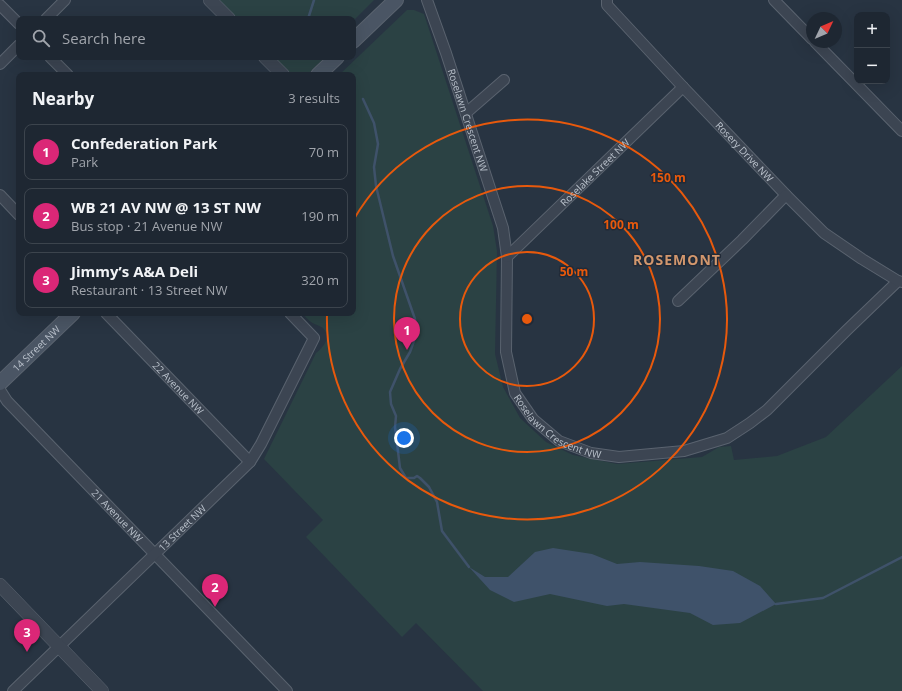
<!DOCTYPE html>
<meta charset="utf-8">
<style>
body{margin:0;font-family:"Open Sans",sans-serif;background:#262f3a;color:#f1f3f6}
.controls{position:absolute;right:12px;top:12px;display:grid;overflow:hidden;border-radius:8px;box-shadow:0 4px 16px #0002}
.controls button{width:36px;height:36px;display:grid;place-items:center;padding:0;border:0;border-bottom:1px solid #3c444d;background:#1e2732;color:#f1f3f6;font:20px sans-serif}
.compass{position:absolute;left:806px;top:12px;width:36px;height:36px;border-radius:50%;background:#1e2732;box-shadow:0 4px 16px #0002;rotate:46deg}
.you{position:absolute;left:404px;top:438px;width:14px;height:14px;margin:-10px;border:3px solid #fff;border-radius:50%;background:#1a73e8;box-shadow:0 0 0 6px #1a73e833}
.badge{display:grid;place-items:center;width:26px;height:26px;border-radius:50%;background:#db2777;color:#fff;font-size:13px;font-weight:700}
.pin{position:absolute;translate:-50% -33px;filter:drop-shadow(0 1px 2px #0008)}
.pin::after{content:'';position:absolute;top:21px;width:14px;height:12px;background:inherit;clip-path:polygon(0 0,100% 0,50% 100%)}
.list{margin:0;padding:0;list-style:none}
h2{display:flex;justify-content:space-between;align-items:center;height:52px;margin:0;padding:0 16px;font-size:17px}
h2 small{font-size:13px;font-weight:400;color:#a1a5ac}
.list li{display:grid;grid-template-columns:26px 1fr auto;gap:12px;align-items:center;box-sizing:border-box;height:56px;margin:0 8px 8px;padding:0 8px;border:1px solid #3c444d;border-radius:8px}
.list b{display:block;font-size:15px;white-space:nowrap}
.list p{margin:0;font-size:13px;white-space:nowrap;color:#a1a5ac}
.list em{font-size:13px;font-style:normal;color:#a1a5ac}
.icon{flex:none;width:22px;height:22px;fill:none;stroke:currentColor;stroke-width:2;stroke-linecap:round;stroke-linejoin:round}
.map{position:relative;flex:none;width:902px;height:691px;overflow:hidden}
.search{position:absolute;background:#1e2732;box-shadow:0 4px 16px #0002;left:16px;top:16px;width:340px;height:44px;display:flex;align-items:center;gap:10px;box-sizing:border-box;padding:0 14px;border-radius:8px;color:#a1a5ac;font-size:15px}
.panel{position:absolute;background:#1e2732;box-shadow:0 4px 16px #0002;left:16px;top:72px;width:340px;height:244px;border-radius:8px}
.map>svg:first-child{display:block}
</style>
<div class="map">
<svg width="902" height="691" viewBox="0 0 902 691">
<rect width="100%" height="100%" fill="#283442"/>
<path fill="#2b4244" d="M217,0H374L353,21V19H236Z
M407,10H414L424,14L493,226L497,251L495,354L503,387L520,418L546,442L573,455L617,464L702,457L719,447L731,446L734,460L777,456L826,437L902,366V691H483L416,623L402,637L306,537L323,520L264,459L316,353C323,347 332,338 323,328C319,325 315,325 311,322C308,320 305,316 302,313H353V75H339Z
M272,57H325L308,74L289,75Z"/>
<path fill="#3f526a" d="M553,548L592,554L617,564L640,562L699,566L733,571L760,586L776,604L740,623L713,625L690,613L624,604L607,606L550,594L514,602L490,590L469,567L485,577H508L535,552Z"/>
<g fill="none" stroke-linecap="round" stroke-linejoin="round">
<path stroke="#3f526a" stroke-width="2.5" d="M308,19L314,0
M363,99L374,123L378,144L374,167L376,186L393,256L415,319L416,335L410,352L400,369L390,392L391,404L396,416L395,427L400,468L406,478H414L417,476L420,478L429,487L437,502L442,531L469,567
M776,604L823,598L902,557"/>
<defs>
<g id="minor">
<path id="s1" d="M427,0L446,53L503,228L507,257L506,352L515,393L533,419L559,441L591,453L619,457L684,451L727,438L750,423L767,410L847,330L898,281"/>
<path id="s2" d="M607,0V5L683,87L786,195L824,233L862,259L898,281L902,282"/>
<path d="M774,0L812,39"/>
<path d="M0,5L19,24"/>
<path d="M46,19L65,0"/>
<path d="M815,42L902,131"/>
<path d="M50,57L68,75"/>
<path d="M0,64L19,45"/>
<path d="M466,113L504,80"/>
<path d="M0,195L19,215"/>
<path id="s3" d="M507,257L683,87"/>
<path d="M678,301L742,240L786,195"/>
<path id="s4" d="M106,313L250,462"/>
<path id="s5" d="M0,390L7,401L287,691"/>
<path id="s6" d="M13,691L250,462L261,444L314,338L290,313"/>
</g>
<path id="tertiary" d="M210,0L229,19
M265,57L283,75
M0,585L102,691"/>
<g id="secondary">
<path d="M353,41L396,0"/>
<path d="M318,75L337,57"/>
<path id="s7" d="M0,383L73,313"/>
</g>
</defs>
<use href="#minor" stroke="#5a636f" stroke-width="12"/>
<use href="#tertiary" stroke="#5a636f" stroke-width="14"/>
<use href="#secondary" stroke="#5a636f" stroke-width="16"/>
<use href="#minor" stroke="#3c4552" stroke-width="10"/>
<use href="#tertiary" stroke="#3c4552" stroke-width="13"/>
<use href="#secondary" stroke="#4a5564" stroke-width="14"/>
</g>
<g fill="none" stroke="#e8590c" stroke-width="2">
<circle cx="527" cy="319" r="67"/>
<circle cx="527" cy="319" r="133"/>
<path d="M354 219A200 200 0 1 1 327 314"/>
</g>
<g text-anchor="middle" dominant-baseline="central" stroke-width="3" stroke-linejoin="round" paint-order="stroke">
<g font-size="10" fill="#b9c1cb" stroke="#212a37">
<text stroke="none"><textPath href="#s1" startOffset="127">Roselawn Crescent NW</textPath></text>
<text stroke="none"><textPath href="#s2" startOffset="206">Rosery Drive NW</textPath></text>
<text stroke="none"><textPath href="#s3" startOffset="122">Roselake Street NW</textPath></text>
<text stroke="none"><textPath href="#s7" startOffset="50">14 Street NW</textPath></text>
<text stroke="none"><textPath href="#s4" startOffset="104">22 Avenue NW</textPath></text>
<text stroke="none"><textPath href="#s1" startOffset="463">Roselawn Crescent NW</textPath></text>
<text stroke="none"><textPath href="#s5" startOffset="172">21 Avenue NW</textPath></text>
<text stroke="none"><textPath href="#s6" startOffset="235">13 Street NW</textPath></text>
</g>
<g font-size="14" font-weight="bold" letter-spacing="1" fill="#d2976d" stroke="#212a37">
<text x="677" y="259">ROSEMONT</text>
</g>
</g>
<circle cx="527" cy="319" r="6" fill="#e8590c" stroke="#212a37" stroke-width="2"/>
<g font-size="12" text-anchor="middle" font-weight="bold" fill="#e8590c" stroke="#212a37" stroke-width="3" stroke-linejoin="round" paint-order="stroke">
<text x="668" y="182">150 m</text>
<text x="621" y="229">100 m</text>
<text x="574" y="276">50 m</text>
</g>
</svg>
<div class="controls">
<button>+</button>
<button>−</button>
</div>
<svg class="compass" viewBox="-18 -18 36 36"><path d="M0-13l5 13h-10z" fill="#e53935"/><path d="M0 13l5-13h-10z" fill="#a1a5ac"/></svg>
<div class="you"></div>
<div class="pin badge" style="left:407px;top:350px">1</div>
<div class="pin badge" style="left:215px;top:607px">2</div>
<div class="pin badge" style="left:27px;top:652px">3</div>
<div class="search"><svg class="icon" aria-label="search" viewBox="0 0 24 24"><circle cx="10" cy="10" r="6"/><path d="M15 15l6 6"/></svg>Search here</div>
<section class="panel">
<h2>Nearby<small>3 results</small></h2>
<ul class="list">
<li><span class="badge">1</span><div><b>Confederation Park</b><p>Park</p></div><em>70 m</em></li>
<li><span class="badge">2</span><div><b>WB 21 AV NW @ 13 ST NW</b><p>Bus stop · 21 Avenue NW</p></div><em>190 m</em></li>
<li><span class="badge">3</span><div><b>Jimmy’s A&amp;A Deli</b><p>Restaurant · 13 Street NW</p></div><em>320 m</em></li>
</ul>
</section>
</div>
